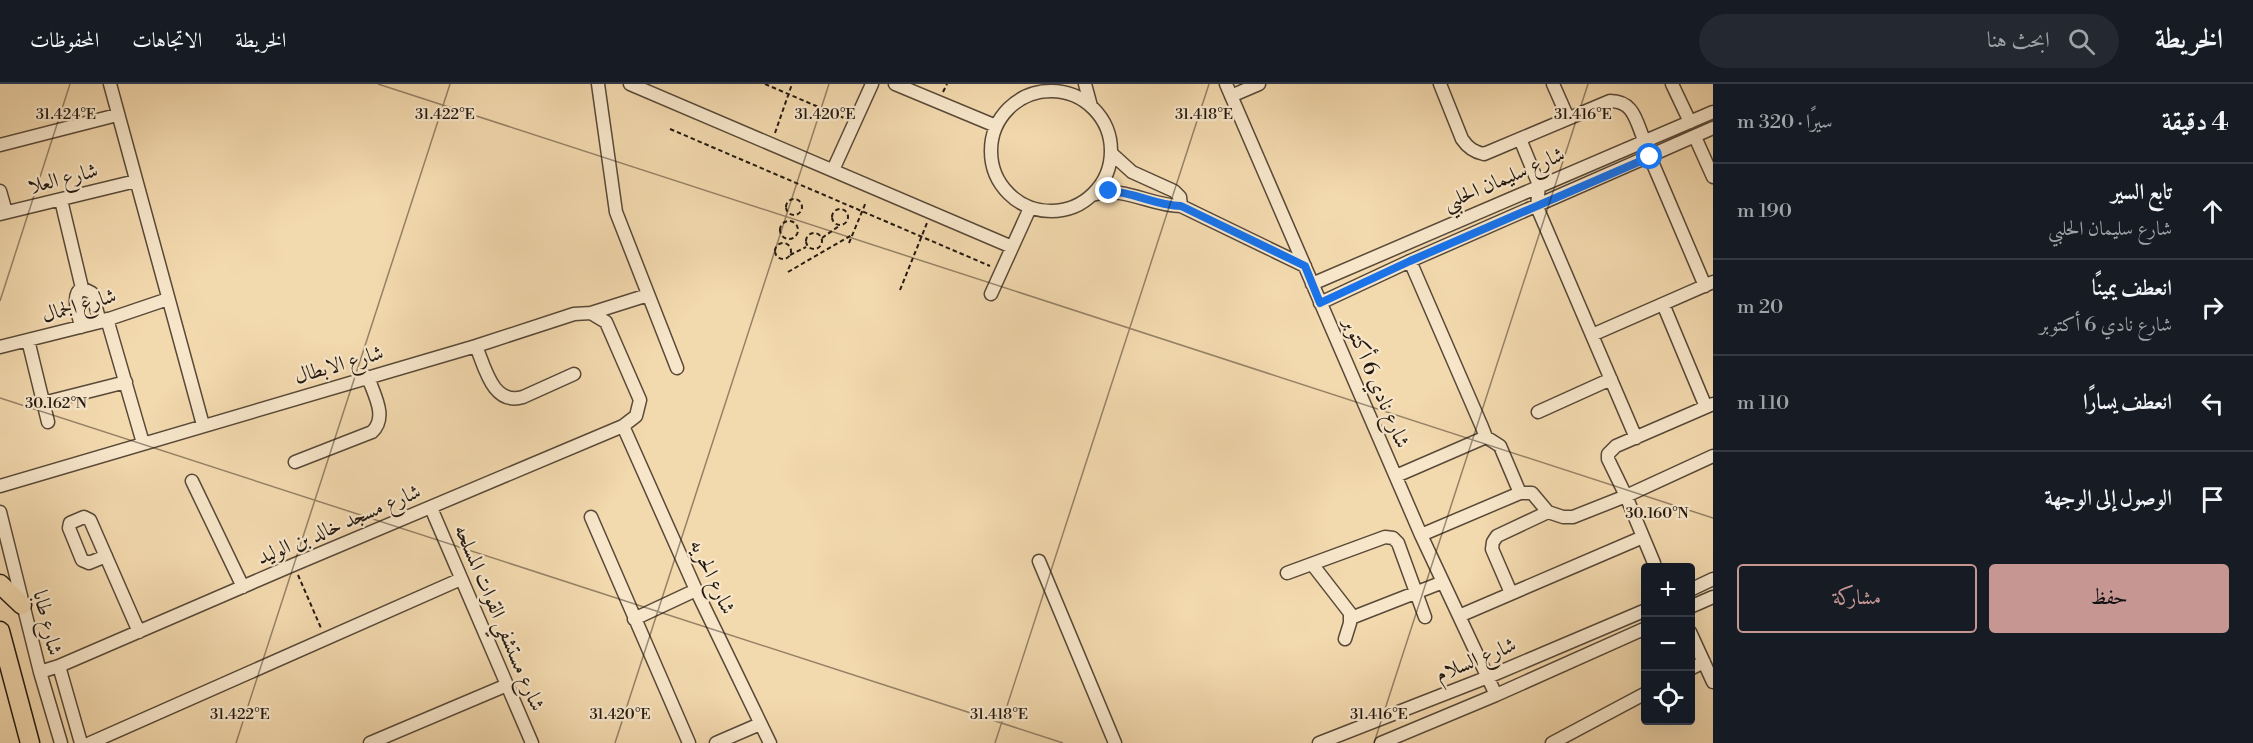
<!DOCTYPE html>
<html lang="ar">
<meta charset="utf-8">
<style>
body{margin:0;font-family:"Libre Bodoni",Amiri,serif;background:#242831;color:#f1f3f6;direction:rtl}
.controls{position:absolute;right:18px;bottom:18px;display:grid;overflow:hidden;border-radius:6px;box-shadow:0 6px 24px #0002}
.controls button{width:54px;height:54px;display:grid;place-items:center;padding:0;border:0;border-bottom:2px solid #363941;background:#171b24;color:#f1f3f6;font:30px sans-serif}
.stop{position:absolute;width:18px;height:18px;margin:-14px;border:4px solid #1a73e8;border-radius:50%;background:#fff}
.stop.end{background:#1a73e8;border-color:#fff;box-shadow:0 2px 6px #0008}
.list{margin:0;padding:0;list-style:none}
h2{display:flex;justify-content:space-between;align-items:center;height:78px;margin:0;padding:0 24px;font-size:26px}
h2 small{font-size:20px;font-weight:400;color:#9ea1a6}
.list li{display:grid;grid-template-columns:39px 1fr auto;gap:18px;align-items:center;box-sizing:border-box;height:96px;padding:0 24px;border-top:2px solid #363941}
.list b{display:block;font-size:22px;white-space:nowrap}
.list p{margin:0;font-size:20px;white-space:nowrap;color:#9ea1a6}
.list em{font-size:20px;font-style:normal;color:#9ea1a6}
.actions{display:flex;gap:12px;padding:18px 24px}
.actions a{flex:1;padding:14px 0;border:2px solid #c59692;border-radius:6px;text-align:center;font-size:21px;color:#c59692}
.actions .main{background:#c59692;color:#111}
.icon{flex:none;width:33px;height:33px;fill:none;stroke:currentColor;stroke-width:2;stroke-linecap:round;stroke-linejoin:round}
.map{position:relative;flex:none;width:1713px;height:659px;overflow:hidden;direction:ltr}
header{display:flex;align-items:center;gap:36px;box-sizing:border-box;height:84px;padding:0 30px;background:#171b24;border-bottom:2px solid #363941}
header strong{font-size:28px}
nav{display:flex;gap:33px;margin-inline-start:auto;font-size:21px}
.search{width:420px;height:54px;background:#242831;display:flex;align-items:center;gap:15px;box-sizing:border-box;padding:0 21px;border-radius:33px;color:#9ea1a6;font-size:22px}
main{display:flex}
aside{flex:1;background:#171b24}
.map>svg:first-child{display:block}
</style>
<header>
<strong>الخريطة</strong>
<div class="search"><svg class="icon" aria-label="search" viewBox="0 0 24 24"><circle cx="10" cy="10" r="6"/><path d="M15 15l6 6"/></svg>ابحث هنا</div>
<nav><a>الخريطة</a><a>الاتجاهات</a><a>المحفوظات</a></nav>
</header>
<main>
<aside>
<h2>4 دقيقة<small>سيرًا · 320 m</small></h2>
<ul class="list">
<li><svg class="icon" aria-label="ahead" viewBox="0 0 24 24"><path d="M12 20V5M6 11l6-6 6 6"/></svg><div><b>تابع السير</b><p>شارع سليمان الحلبي</p></div><em>190 m</em></li>
<li><svg class="icon" aria-label="right" viewBox="0 0 24 24"><path d="M7 20v-9h11M14 6l5 5-5 5"/></svg><div><b>انعطف يمينًا</b><p>شارع نادي 6 أكتوبر</p></div><em>20 m</em></li>
<li><svg class="icon" aria-label="left" viewBox="0 0 24 24"><path d="M17 20v-9H6M10 6l-5 5 5 5"/></svg><div><b>انعطف يسارًا</b></div><em>110 m</em></li>
<li><svg class="icon" aria-label="arrive" viewBox="0 0 24 24"><path d="M6 21V4h12l-3 4 3 4H6"/></svg><div><b>الوصول إلى الوجهة</b></div></li>
</ul>
<div class="actions"><a class="main">حفظ</a><a>مشاركة</a></div>
</aside>
<div class="map">
<svg width="1713" height="659" viewBox="0 0 1713 659">
<rect width="100%" height="100%" fill="#f3d9ae"/>
<filter id="stains"><feTurbulence type="fractalNoise" baseFrequency=".00333" numOctaves="4"/><feColorMatrix values="0 0 0 0 .2 0 0 0 0 .09 0 0 0 0 .02 0 0 0 .5 -.17"/></filter>
<radialGradient id="worn" r=".72"><stop offset=".6" stop-color="#630" stop-opacity="0"/><stop offset="1" stop-color="#630" stop-opacity=".3"/></radialGradient>
<g fill="none" stroke-linecap="round" stroke-linejoin="round">
<defs>
<path id="minor" d="M110,0L203,341
M598,0L616,128L677,284
M630,0L1012,163
M895,0L996,42
M1085,0L1091,22
M1226,0L1421,451L1496,611
M1440,0L1462,55C1468,64 1474,68 1484,70L1610,17C1634,17 1636,37 1644,56
M1553,0L1568,34
M1672,0L1690,38
M991 67a60 60 0 1 1 120 0a60 60 0 1 1-120 0Z
M1231,12L1259,0
M1695,53L1713,93
M1520,55L1539,101L1537,123L1636,354
M0,61L117,31
M1111,69L1132,88L1174,107L1180,113L1181,122
M1650,73L1705,202
M833,86L872,0
M0,107L6,128
M1092,111C1124,101 1150,122 1181,122L1305,182
M61,116L82,204
M0,130L136,97
M1410,177L1482,343L1486,353L1500,362L1520,409
M1312,200L1713,28
M82,204L92,209L100,238
M991,210L1030,124
M1320,219L1410,177L1713,44
M1663,220L1706,323
M591,229L648,211
M107,235L143,359
M81,243C79,231 70,211 82,204
M1592,251L1713,198
M28,256L48,338
M476,262C485,284 493,322 523,313L574,290
M0,263L100,238L168,215
M43,319L126,298
M1538,328L1611,295
M623,342L696,506L770,659
M295,378L372,348C388,333 374,311 368,293
M1396,392L1486,353
M192,397L243,503
M0,402L476,262L574,230L591,229L606,238L640,316L636,332L623,342L293,481L59,582L40,588
M431,424L532,659
M0,428L40,588L61,659
M591,433L689,659
M1421,451L1520,409H1532L1548,428L1563,433H1573L1626,412L1713,372
M106,472L89,479L82,476L69,444L70,439L84,433L90,436L139,548
M1039,477L1115,659
M1654,479L1626,412L1608,375V370L1616,362L1713,320
M1312,480L1350,529V539L1345,555
M1287,489L1385,453L1393,454L1398,459L1425,533
M1690,506L1713,495
M1511,509L1492,465L1493,458L1497,452L1548,428
M1690,523L1713,513
M1459,532L1643,453
M1351,534L1443,498
M634,535L696,506
M1690,548L1713,598
M59,582L81,659
M1690,585L1704,578
M90,659L461,495
M370,659L507,601
M716,659L760,640
M1319,659L1488,593L1646,526
M1381,659L1496,611L1646,544
M1552,659L1646,609"/>
<path id="highway" d="M0,500L22,521
M0,547L30,659"/>
</defs>
<use href="#minor" stroke="#584938" stroke-width="15"/>
<use href="#highway" stroke="#241910" stroke-width="21"/>
<path stroke="#241910" stroke-width="2" stroke-dasharray="4.5 3" stroke-linecap="butt" d="M765,0L844,34
M943,8L947,0
M670,45L990,182
M775,49L792,0
M786 123a8 8 0 1 1 16 0a8 8 0 1 1-16 0Z
M832 133a8 8 0 1 1 16 0a8 8 0 1 1-16 0Z
M780 146a9 9 0 1 1 18 0a9 9 0 1 1-18 0Z
M806 157a8 8 0 1 1 16 0a8 8 0 1 1-16 0Z
M822,154L839,142
M775 167a8 8 0 1 1 16 0a8 8 0 1 1-16 0Z
M849,159L866,118
M790,171L806,163
M788,188L852,151
M900,206L927,139
M298,491L321,544"/>
<use href="#minor" stroke="#f7e6ca" stroke-width="12"/>
<use href="#highway" stroke="#f3d9ae" stroke-width="18"/>
</g>
<g fill="none" stroke-linecap="round" stroke-linejoin="round">
<path stroke="#1a73e8" stroke-width="8" d="M1109,107C1134,108 1157,122 1181,122L1305,182L1320,219L1410,177L1650,73"/>
</g>
<path fill="none" stroke="#241910" stroke-width="1.5" stroke-opacity="0.45" d="M378,0L1713,434M0,217L70,0M0,314L1063,659M236,659L450,0M615,659L829,0M995,659L1209,0M1374,659L1588,0"/>
<g text-anchor="middle" dominant-baseline="central" stroke-width="4.5" stroke-linejoin="round" paint-order="stroke">
<g font-size="21" fill="#241910" stroke="#f7e6ca">
<text transform="translate(63 95) rotate(-14)">شارع العلا</text>
<text transform="translate(1504 95) rotate(-23)">شارع سليمان الحلبي</text>
<text transform="translate(79 222) rotate(-16)">شارع الجمال</text>
<text transform="translate(339 281) rotate(-16)">شارع الابطال</text>
<text transform="translate(1376 299) rotate(67)">شارع نادي 6 أكتوبر</text>
<text transform="translate(339 441) rotate(-23)">شارع مسجد خالد بن الوليد</text>
<text transform="translate(712 493) rotate(65)">شارع الحريه</text>
<text transform="translate(499 534) rotate(67)">شارع مستشفي القوات المسلحه</text>
<text transform="translate(47 539) rotate(76)">شارع طابا</text>
<text transform="translate(1476 576) rotate(-22)">شارع السلام</text>
</g>
</g>
<g font-size="15" text-anchor="middle" fill="#241910" stroke="#f7e6ca" stroke-width="4.5" stroke-linejoin="round" paint-order="stroke">
<text x="66" y="35">31.424°E</text>
<text x="445" y="35">31.422°E</text>
<text x="825" y="35">31.420°E</text>
<text x="1204" y="35">31.418°E</text>
<text x="1583" y="35">31.416°E</text>
<text x="56" y="324">30.162°N</text>
<text x="1657" y="434">30.160°N</text>
<text x="240" y="635">31.422°E</text>
<text x="620" y="635">31.420°E</text>
<text x="999" y="635">31.418°E</text>
<text x="1379" y="635">31.416°E</text>
</g>
<rect width="100%" height="100%" filter="url(#stains)"/>
<rect width="100%" height="100%" fill="url(#worn)"/>
</svg>
<div class="controls">
<button>+</button>
<button>−</button>
<button><svg class="icon" aria-label="locate" viewBox="0 0 24 24"><circle cx="12" cy="12" r="6"/><path d="M12 2v4M12 18v4M2 12h4M18 12h4"/></svg></button>
</div>
<div class="stop" style="left:1650px;top:73px"></div>
<div class="stop end" style="left:1109px;top:107px"></div>
</div>
</main>
